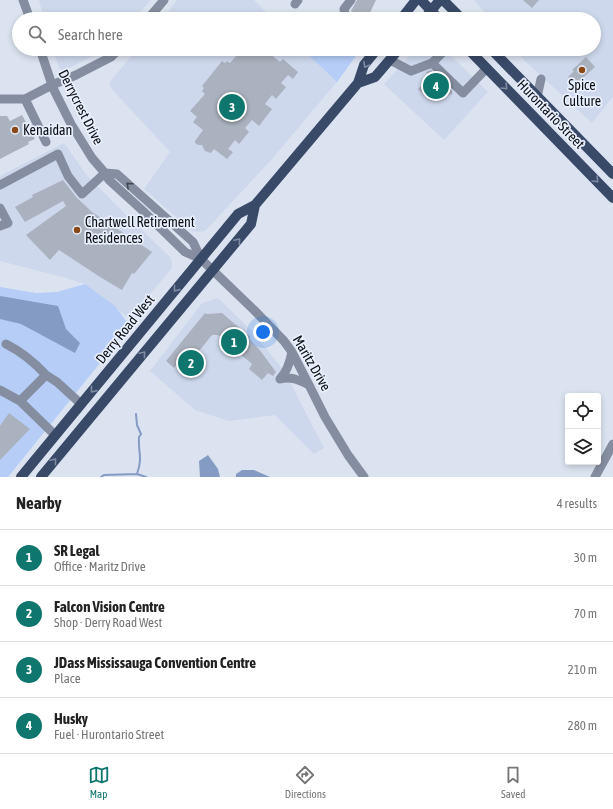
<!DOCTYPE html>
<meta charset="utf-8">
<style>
body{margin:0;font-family:"Asap Condensed",sans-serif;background:#f6f6f6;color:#222}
.controls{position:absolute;right:12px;bottom:12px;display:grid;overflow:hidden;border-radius:4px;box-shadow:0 2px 6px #0003}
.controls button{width:36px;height:36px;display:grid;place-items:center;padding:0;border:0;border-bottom:1px solid #e0e0e0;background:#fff;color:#222;font:20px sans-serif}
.you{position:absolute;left:263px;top:332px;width:14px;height:14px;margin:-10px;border:3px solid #fff;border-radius:50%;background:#1a73e8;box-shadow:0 0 0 6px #1a73e833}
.badge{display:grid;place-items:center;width:26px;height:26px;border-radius:50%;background:#0f766e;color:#fff;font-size:13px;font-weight:700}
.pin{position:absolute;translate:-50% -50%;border:2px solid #fff;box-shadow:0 1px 4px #0006}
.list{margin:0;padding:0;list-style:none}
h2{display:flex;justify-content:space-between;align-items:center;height:52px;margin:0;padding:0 16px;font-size:17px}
h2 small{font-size:13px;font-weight:400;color:#767676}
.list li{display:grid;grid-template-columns:26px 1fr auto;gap:12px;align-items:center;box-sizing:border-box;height:56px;padding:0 16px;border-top:1px solid #e0e0e0}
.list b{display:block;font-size:15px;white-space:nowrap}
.list p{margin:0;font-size:13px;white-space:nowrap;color:#767676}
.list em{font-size:13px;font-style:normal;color:#767676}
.icon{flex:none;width:22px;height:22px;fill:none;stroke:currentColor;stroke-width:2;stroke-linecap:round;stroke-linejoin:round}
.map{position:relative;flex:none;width:613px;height:477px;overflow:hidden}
.search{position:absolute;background:#fff;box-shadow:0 2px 6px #0003;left:12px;right:12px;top:12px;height:44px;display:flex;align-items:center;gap:10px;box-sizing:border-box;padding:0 14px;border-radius:22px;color:#767676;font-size:15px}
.sheet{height:276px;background:#fff}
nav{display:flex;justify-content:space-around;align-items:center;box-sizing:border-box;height:56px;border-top:1px solid #e0e0e0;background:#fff;font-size:11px;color:#767676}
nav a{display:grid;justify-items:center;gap:2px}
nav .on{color:#0f766e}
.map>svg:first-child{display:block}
</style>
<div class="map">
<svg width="613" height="477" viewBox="0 0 613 477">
<rect width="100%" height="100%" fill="#dbe3f0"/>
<path fill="#cdd8ec" d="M39,0H151L134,19H44Z
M177,0H254L273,19H162Z
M474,0H613V97L592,123L525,61L515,49H594V19H490Z
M52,49H103L99,53L63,71L60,69Z
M137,49H302L337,82L272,159L205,231L198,232L192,231L144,189L170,152L110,87V82Z
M416,49H444L488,92L444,140L384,84Z
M64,143L86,174L124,213L171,258L172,268L129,319L114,306L85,284L66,278L0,261V176Z
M218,298L252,331L280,366L291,384L324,448L314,454L275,415L229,421L195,410L150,371L202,303Z"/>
<path fill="#b5cdf7" d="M302,49H361L337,82Z
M85,284L115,306L130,326L8,477H0V287L36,293L57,292Z"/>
<path fill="#849bc4" d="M0,296L58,306L66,329L80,343L75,353L21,324L0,319Z
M208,455L218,469L220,477H200L199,461Z
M242,470H254L270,477H236V474Z"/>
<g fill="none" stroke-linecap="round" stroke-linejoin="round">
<path stroke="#849bc4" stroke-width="2" d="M136,414L137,425L141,434L139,437C138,453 143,457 137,474
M101,477L104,475L137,474L146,477"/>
</g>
<path fill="#abb2bf" d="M357,0H376L367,19H361L351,11Z
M523,0H539L532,8Z
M242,49H264L280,62L283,59L298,72L293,79L288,75L281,83L286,87L276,99L272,95L265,104L272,109L259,126L252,120L245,128L249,132L239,144L235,140L228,149L233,152L227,159L214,149L211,153L205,151L202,145H198L195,143V141L203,130L193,122L197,117L190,111L205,94L202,91L204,88L202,86L222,61L225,63L227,61L230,63Z
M538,49H553L545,56Z
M586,57L595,67L575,85L568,77L574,71L572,70Z
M431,70L452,91V94L447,95L440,89L429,100L418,89L429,78L426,72Z
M22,115L35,139L28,142L29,144L0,159V116H7L10,121Z
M63,180L77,198L92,212L152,252L134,274L132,273L122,290L100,277L59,250L50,260L26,235L66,206L63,201L25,222L15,207L33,197L32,195Z
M205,313L207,314L222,313L250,337L249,339L259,349L276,372L273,376L268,373L262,380L249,369L252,364L218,335H212L183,371L176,365L174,368L166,361Z
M9,413L30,429L0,460V426Z"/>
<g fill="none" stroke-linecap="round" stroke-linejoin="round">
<path stroke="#848ea0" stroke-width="9" d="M23,0L30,19
M295,4L298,0
M148,19L164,0
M350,19L345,14L344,9L351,0
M40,49L53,88L71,124L92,158L105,173L109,180L143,211L185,252L201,259L254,310L284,341L292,352L309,385L325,417L348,455L364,477
M390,60L411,71L432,63L463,93L487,68
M432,63L446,49
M537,97L541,79
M0,99H25L52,85L76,75L111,57L119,49
M25,99L46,142
M105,173L117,174L193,242L201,259
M0,185L58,154L68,176L82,194L105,173
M0,208L8,223L0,226
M6,344C22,352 34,362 46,375L20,401L55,435
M46,375L57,382L81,404
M280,379C291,376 299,380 309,385
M280,379C287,372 290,362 292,352
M0,390L20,401
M595,477L613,444"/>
<path stroke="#394968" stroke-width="10" d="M421,0L439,19
M443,0L462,19
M401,19L416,0
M424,19L440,0
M468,49L613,198
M491,49L613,174
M358,83L375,77L399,49
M21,477L238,214L255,205L358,83L364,65L377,49
M41,477L251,224L255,205"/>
</g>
<defs><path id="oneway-chevron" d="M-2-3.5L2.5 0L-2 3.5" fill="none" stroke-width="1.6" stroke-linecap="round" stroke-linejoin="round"/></defs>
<g stroke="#7f8ca4">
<use href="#oneway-chevron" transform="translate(366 65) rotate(120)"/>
<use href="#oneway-chevron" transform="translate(505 87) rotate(46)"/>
<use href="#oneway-chevron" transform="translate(596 180) rotate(46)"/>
<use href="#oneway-chevron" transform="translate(238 241) rotate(-50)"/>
<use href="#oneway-chevron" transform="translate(176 289) rotate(129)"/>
<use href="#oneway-chevron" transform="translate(143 354) rotate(-50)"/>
<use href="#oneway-chevron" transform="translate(93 390) rotate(129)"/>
<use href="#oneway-chevron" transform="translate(54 461) rotate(-50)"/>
</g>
<use stroke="#424852" href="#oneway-chevron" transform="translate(129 185) rotate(-138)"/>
<g fill="#8b4817" stroke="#e8f0fe" stroke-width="1.5">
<circle cx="582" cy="70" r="4"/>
<circle cx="15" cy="130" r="4"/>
<circle cx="77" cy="230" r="4"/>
</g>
<g text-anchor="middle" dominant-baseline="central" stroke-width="3.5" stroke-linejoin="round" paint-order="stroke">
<g font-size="14" fill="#0c0e12" stroke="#e8f0fe" text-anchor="start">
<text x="582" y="85" text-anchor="middle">Spice<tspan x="582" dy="16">Culture</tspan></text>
<text x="23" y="130">Kenaidan</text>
<text x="85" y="222">Chartwell Retirement<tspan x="85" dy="16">Residences</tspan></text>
</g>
<g font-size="14" fill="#0c0e12" stroke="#e8f0fe">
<text transform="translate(81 107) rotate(63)">Derrycrest Drive</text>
<text transform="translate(551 114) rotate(46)">Hurontario Street</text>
<text transform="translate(125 329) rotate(-51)">Derry Road West</text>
<text transform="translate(312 363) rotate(60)">Maritz Drive</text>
</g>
</g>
</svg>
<div class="controls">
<button><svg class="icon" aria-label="locate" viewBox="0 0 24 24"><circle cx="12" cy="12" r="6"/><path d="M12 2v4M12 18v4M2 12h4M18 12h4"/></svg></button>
<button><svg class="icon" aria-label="layers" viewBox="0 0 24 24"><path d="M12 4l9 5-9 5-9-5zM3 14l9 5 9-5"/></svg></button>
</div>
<div class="you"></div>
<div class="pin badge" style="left:234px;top:342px">1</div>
<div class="pin badge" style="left:191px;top:363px">2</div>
<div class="pin badge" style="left:232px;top:107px">3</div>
<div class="pin badge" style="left:436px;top:86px">4</div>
<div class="search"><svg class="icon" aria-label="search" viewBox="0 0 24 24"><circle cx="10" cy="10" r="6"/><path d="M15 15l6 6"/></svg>Search here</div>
</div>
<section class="sheet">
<h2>Nearby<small>4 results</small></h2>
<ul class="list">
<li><span class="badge">1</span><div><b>SR Legal</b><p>Office · Maritz Drive</p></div><em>30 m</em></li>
<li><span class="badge">2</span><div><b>Falcon Vision Centre</b><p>Shop · Derry Road West</p></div><em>70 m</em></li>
<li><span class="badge">3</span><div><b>JDass Mississauga Convention Centre</b><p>Place</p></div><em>210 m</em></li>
<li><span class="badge">4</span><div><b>Husky</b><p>Fuel · Hurontario Street</p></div><em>280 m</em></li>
</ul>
</section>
<nav>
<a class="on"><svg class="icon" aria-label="map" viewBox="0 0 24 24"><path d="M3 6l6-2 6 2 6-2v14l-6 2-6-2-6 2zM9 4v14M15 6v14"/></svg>Map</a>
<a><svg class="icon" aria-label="directions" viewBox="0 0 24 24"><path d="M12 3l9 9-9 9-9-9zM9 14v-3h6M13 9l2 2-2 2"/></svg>Directions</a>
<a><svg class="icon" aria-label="saved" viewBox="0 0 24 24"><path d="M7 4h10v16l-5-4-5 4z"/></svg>Saved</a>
</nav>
